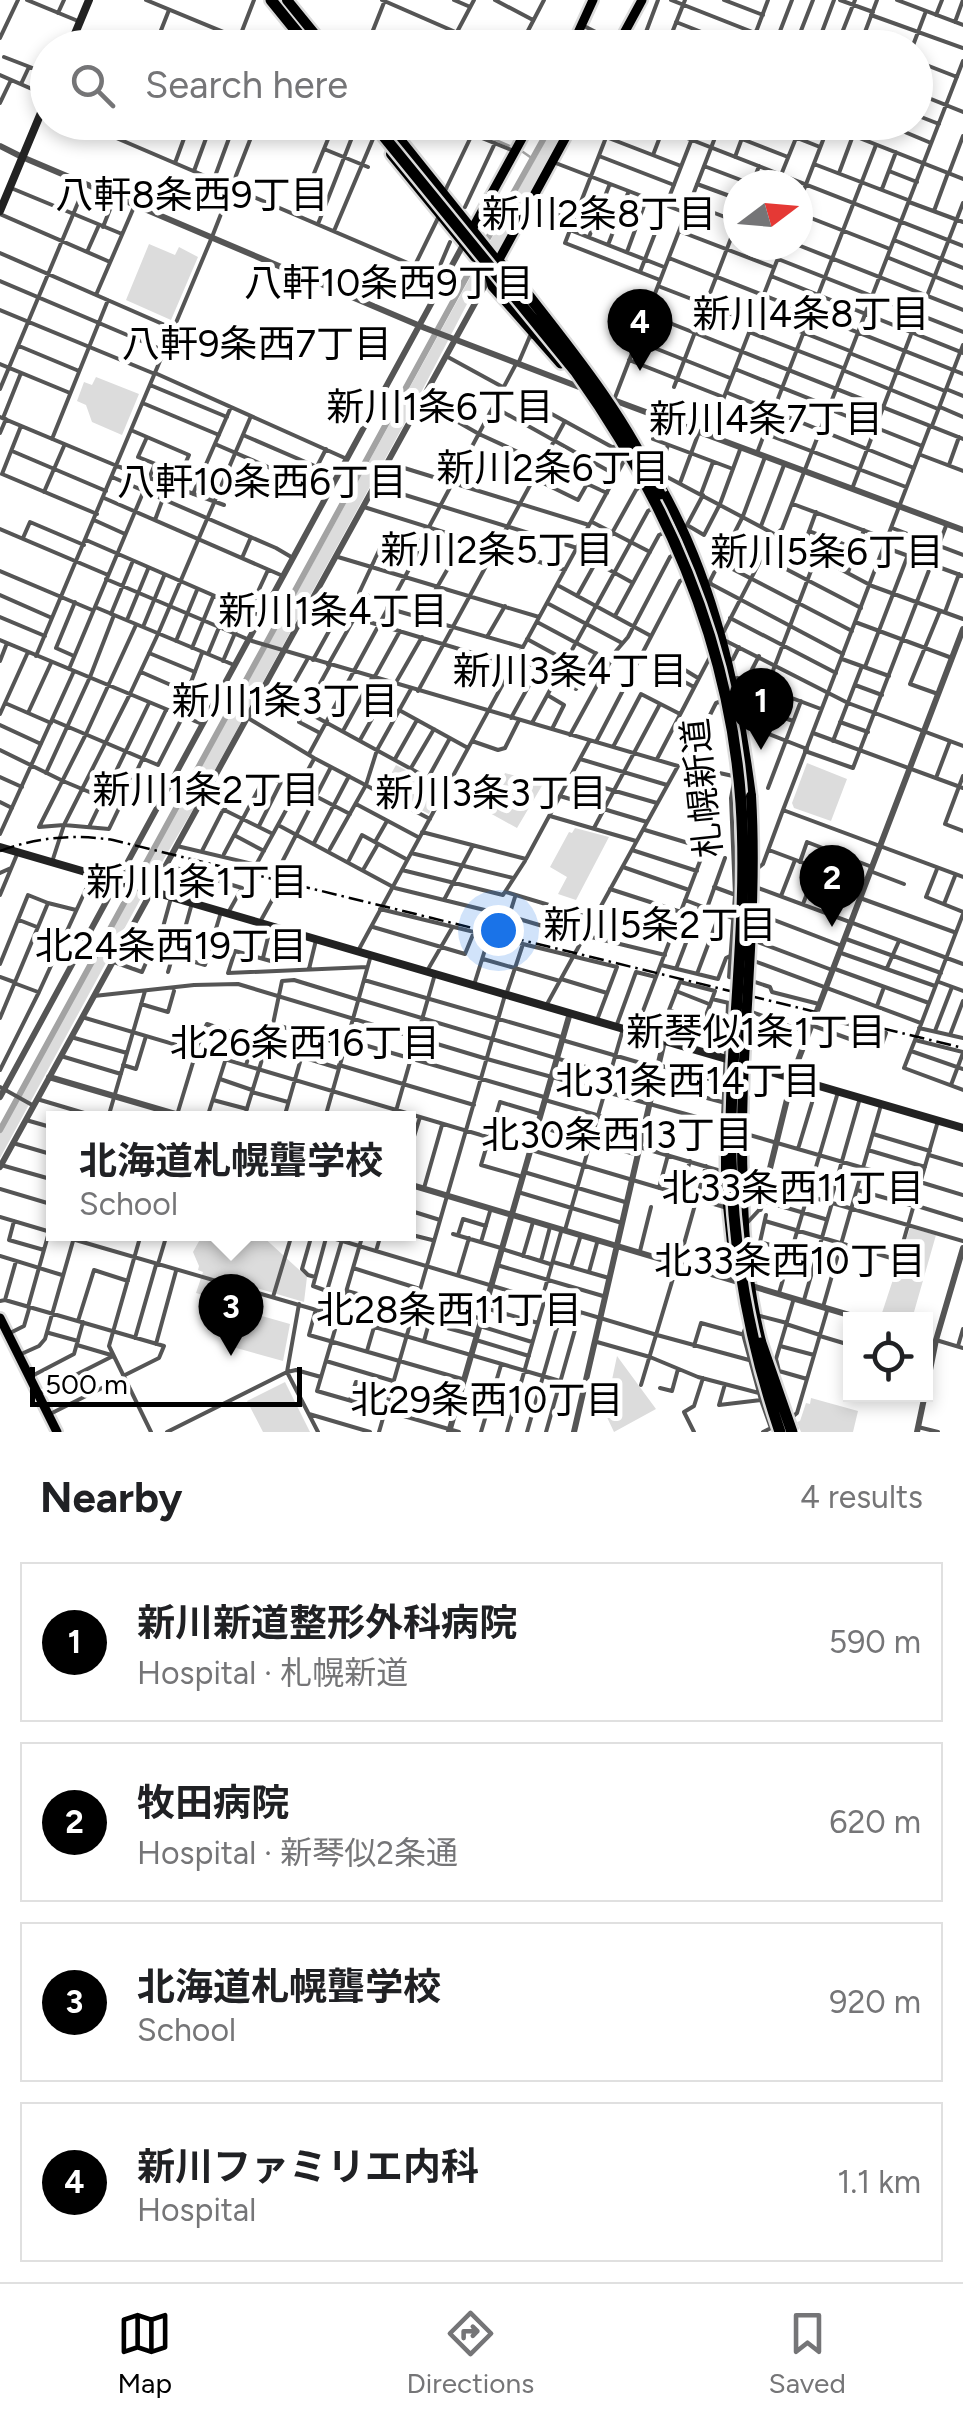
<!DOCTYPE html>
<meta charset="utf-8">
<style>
body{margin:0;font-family:Figtree,"Noto Sans JP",sans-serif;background:#f2f2f2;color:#202124}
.controls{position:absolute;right:30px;bottom:30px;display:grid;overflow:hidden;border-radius:0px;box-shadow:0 5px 15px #0003}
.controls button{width:90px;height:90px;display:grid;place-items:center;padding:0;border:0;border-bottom:2px solid #e0e0e0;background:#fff;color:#202124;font:50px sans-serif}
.compass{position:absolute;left:723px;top:170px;width:90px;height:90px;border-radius:50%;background:#fff;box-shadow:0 5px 15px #0003;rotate:74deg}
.scale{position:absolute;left:30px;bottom:25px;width:272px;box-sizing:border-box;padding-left:10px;border:5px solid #000;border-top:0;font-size:28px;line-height:35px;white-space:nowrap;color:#000;-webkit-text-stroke:8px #fff;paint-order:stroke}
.you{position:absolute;left:498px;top:930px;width:35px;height:35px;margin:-25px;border:8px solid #fff;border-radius:50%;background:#1a73e8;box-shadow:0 0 0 15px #1a73e833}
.badge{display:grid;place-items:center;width:65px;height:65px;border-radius:50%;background:#000;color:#fff;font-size:32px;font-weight:700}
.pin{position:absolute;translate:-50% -82px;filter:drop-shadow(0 2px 5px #0008)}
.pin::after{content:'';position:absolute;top:52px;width:35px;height:30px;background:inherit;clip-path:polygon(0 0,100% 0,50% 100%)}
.popup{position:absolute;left:46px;top:1111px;width:370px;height:130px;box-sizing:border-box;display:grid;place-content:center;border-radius:0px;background:#fff;filter:drop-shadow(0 2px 8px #0005);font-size:32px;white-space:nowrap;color:#757577}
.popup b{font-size:38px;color:#202124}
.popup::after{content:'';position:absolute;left:50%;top:100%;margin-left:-20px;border:20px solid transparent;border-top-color:#fff}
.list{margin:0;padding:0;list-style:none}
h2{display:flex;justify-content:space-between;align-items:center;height:130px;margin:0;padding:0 40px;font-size:42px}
h2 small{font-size:32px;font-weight:400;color:#757577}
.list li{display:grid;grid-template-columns:65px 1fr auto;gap:30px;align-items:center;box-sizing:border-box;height:160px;margin:0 20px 20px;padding:0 20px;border:2px solid #e0e0e0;border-radius:0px}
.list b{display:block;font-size:38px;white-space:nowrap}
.list p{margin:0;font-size:32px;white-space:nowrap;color:#757577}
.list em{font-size:32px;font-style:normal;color:#757577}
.icon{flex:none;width:55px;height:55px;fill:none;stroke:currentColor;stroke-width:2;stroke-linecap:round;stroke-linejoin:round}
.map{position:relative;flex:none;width:963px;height:1432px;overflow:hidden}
.search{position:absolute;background:#fff;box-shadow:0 5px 15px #0003;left:30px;right:30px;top:30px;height:110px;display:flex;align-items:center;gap:25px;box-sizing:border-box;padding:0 35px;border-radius:55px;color:#757577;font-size:38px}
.sheet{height:850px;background:#fff}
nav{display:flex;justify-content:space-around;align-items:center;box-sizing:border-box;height:140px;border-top:2px solid #e0e0e0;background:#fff;font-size:28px;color:#757577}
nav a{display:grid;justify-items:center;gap:5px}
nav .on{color:#000}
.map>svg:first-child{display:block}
</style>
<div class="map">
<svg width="963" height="1432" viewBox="0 0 963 1432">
<rect width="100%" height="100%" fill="#fff"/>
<path fill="#dcdcdc" d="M555,123H568L467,304L413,408L195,806L141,898L0,1158V1133Z
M149,244L175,255L179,247L198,257L171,320L126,300Z
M96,377L139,394L122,435L92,422L86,405L77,401L84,382L92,385Z
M807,763L847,779L831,821L794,808L792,803Z
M396,765L441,788L429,814L382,790Z
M505,773L543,784L517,828L488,812Z
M575,828L609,837L576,900L558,894L567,877L550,867L569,832L572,833Z
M910,1228L936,1235L912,1319H880Z
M203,1234H260L307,1277L304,1302L253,1287L247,1308L196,1293L203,1272L198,1270L199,1266L193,1252Z
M234,1308L290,1324L283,1361L233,1347L225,1339Z
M617,1356L656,1409L614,1432L605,1413Z
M285,1382L310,1432H263L247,1401Z
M811,1398L858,1411L853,1432H801L797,1422L800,1421L806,1403L810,1404Z"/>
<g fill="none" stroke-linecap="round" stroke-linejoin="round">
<path stroke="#a3a3a3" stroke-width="2.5" d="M452,122L471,130
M477,132L512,147
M523,152L533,159"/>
<path stroke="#a3a3a3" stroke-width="6" d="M488,238L553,122
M0,1130L473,265"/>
<defs>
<path id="primary" d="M571,48L593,0
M616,48L642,0
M470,233L531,122
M496,265L574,122
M0,1318L57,1432"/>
<path id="trunk" d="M287,0L326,48
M386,122L501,266
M391,154L475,257
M660,486C714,581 737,689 751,796
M726,1187L733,1252
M743,1187C743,1241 749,1297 763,1349"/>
<path id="motorway" d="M271,0L310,48
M498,261L524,290
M490,275L493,286L561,363"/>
</defs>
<use href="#primary" stroke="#dbdbdb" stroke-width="14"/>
<use href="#trunk" stroke="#dbdbdb" stroke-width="15"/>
<use href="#motorway" stroke="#dbdbdb" stroke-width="16"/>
<path stroke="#555" stroke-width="4" d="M27,0L78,21
M146,0L262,48
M382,0L492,48
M454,0L468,6
M495,0L533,20
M671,0L755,33
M724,0L763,15
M840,0L873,12
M897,0L963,25
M58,13L64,0
M871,15L963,48
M936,15L942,0
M676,22L742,48
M955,22L963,0
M582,25L627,48
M756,31L798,48
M160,32L197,48
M457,32L474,0
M237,37L242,31L254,0
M0,38L18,0
M777,39L792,0
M862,40L881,48
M669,41L684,48
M156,43L169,10
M795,46L813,0
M218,48L223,33
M366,48L385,0
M519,48L544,0
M640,48L658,0
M666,48L685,0
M750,48L768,0
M816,48L834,0
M836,48L855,0
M859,48L877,0
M912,48L926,11
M4,57L48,74
M916,61L957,77
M0,75L48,96
M21,84L29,67
M916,93L963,112
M0,103L11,80
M916,115L939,124
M79,122L445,279
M612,122L565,243L660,280
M646,122L963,246
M700,122L718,130
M757,122L820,147
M819,122L963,179
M881,122L931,143
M472,134L514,151
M606,137L681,166
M742,139L788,157
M324,149L368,167
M653,155L663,129
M599,156L674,185
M735,157L748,122
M553,162L686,213
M175,163L190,122
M814,164L908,200
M704,166L754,185
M194,171L212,122
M889,171L917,182
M839,173L858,122
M949,173L963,136
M781,175L796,138
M214,179L235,122
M697,184L738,199
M752,185L759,166
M11,188L122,234
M882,189L896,152
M444,193L478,122
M909,202L963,222
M532,204L573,221
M691,204L738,222
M798,205L830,122
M465,207L495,143
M934,211L948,173
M798,213L890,249
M0,214L110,262
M297,215L335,122
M318,224L358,122
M103,227L114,199
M570,230L664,267
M334,231L375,134
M679,231L773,267
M589,237L609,186
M894,240L963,268
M608,245L628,193
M798,245L963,310
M87,252L99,225
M627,252L646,200
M0,253L174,329
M669,258L963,374
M889,258L963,288
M778,259L963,332
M415,265L439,216
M511,268L525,283
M640,272L691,141
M436,275L450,242
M771,276L963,353
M0,281L165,351
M658,286L751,322
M96,295L134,207
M927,296L963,203
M0,310L155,374
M647,314L963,439
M756,314L850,351
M749,332L843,368
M637,341L730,378
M19,346L79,371
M852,354L945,391
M446,356L612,447L623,446
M629,360L723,397
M0,364L70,393
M518,364L530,336L534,337
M735,369L828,406
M845,371L938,409
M155,373L347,459
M150,385L227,417
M674,387L738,220
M0,389L85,186
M946,389L963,396
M728,393L914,468
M614,400L721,122
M423,402L479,434L607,493
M145,404L219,435
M494,407L616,475
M940,407L963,417
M829,409L922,446
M719,416L906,487
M0,417L117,466L224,505
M3,418L21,373
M661,418L653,439L733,469
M21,426L2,474L97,514
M930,426L783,810L963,877
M932,426L963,345
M133,431L189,455L175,487
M0,433L6,419
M243,435L317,467
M709,436L783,245
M147,437L138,457L181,474
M52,439L108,300
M215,444L328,493
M12,451L106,491
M757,453L876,145
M921,455L963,471
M765,457L743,516L710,581L711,584L843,654
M466,458L530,484
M388,463L589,525
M949,465L959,437
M654,470L872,586L963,619
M659,472L668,445
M112,477L276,548L293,558
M533,478L578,500L587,484
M680,483L699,432
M308,484L326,449
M376,486L577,548
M852,489L926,295
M44,492L64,446
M193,494L231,407
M701,494L713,462
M703,495L687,525L704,535L720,504L741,447
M104,498L283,576
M793,504L887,539
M364,507L565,570
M94,520L125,534
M155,520L168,485
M592,522L650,552
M761,526L784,465
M429,527L516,364
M892,528L963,555
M0,529L108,575
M809,531L857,549
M23,538L30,522L84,545
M86,540L261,616
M732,541L861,608
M884,547L963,576
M418,548L485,568
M803,548L816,512
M338,557L539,617
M242,558L251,537
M595,562L633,583
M719,562L852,631
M0,571L92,610
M848,572L864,530
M106,579L252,641L678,766L546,1006
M559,586L651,636
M0,595L52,618
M369,596L359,593L383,542
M577,596L636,490L643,484
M547,603L622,643
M312,605L513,665
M95,607L234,665
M387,608L522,647
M249,611L268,570
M945,612L959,574
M111,614L132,563
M615,616L659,535L666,532
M0,617L45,636
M420,617L447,570
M730,618L836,673
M127,620L148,569
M537,622L610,661
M855,622L952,658
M136,625L86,734L39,827L64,825L109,829L166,710
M143,627L164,576
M724,631L772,538L782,529L963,61
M487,637L505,606
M527,639L600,679
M0,640L202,724
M176,641L197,590
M726,641L848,703L963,746
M192,648L213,597
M149,653L195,672
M208,654L229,603
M36,656L212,237L257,122
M74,656L56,648L75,602
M519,658L576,689L596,653
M842,659L889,676
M313,660L339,613
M0,661L7,643
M223,661L245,610
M727,661L733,659L739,647
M328,665L355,617
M865,667L908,555
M69,669L155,464
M141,672L187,692
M374,678L400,631
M731,679L738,678L821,709
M746,681L759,656
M395,684L422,637
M855,685L882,695
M694,687L662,670L667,659L698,678
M263,688L446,788
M766,689L817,555
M418,691L565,421
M938,694L910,684L940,611
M549,696L564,705L552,729
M285,699L307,660
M5,703L51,723
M737,704L743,703L793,721
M399,710L468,748
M302,711L299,722L320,733
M305,711L329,667
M28,713L51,663
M0,714L28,652
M179,714L202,653
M248,718L314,758L430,819
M511,718L538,669
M52,720L158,765L183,716
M840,722L868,732
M532,723L648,511L655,507
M0,725L41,744
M741,727L748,726L807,749
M343,731L372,678
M813,733L963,788
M570,735L616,651L628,637L670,557L675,554
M360,740L392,683
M472,741L498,750L505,748L519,720
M833,741L862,666
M596,742L680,581L686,578
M613,747L641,694L680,714
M0,750L63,781L118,804
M805,751L853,768L946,526
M309,754L414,560L426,527
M395,759L417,720
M580,759L667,785
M657,759L710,657
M683,765L733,776
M685,765L716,703L722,701
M411,768L434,729
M46,773L90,677L114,615
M963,776L945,824L963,831
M0,777L22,787
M428,778L450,738
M570,778L657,803
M936,778L950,741
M734,782L731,798L735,895L729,977L735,978
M768,788L801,701
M560,796L647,822
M202,799L273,834
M0,802L12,808
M356,804L418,837
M225,808L239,782
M757,813V904
M550,816L636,841
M278,825L395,888L509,916L583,938
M259,826L281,782
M89,827L149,703
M594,828L660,704
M645,830L718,852
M422,832L526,859L589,742
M0,834L74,671
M234,835L264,851
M375,842L387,821
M314,843L349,776
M177,846L278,870L331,767
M330,849L366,785L377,750L411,689
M632,850L697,871
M769,850L865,886
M202,851L224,808
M411,853L513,878
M224,854L265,777L296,786L350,814
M52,862L64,825L130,694L158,634L251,416
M348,862L362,835L406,859
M800,862L807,842L872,867
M166,865L242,888L228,913
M256,865L314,759
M623,867L689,890
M758,868L763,864L783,810
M937,869L926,897L963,912
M363,870L378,844
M402,870L503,895L525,861
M870,871L904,884
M0,873L11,868
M714,887L733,894
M758,888L963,964
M610,889L681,912
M506,892L592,918
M0,895L18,852
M781,896L795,860
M860,898L954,932
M444,900L472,847
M685,900L732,918
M803,904L817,868
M944,904L955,876
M707,908L725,858
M380,909L617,967L597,1020
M825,912L838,875
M756,913L842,946
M596,915L673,933
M509,916L515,897
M19,920L37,927
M260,922L281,884
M163,927L171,898
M373,927L465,954L474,932
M543,928L550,905
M587,936L665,955
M125,938L152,949L205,965L221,912
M846,939L941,973
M755,941L832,970
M358,951L625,459
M841,953L935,986
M177,957L192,903
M263,958L270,929
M483,959L560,981
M754,961L921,1023
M114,962L142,972L152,949
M278,963L235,951L228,973L367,967
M0,964L28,895L48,903L76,910
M278,964L288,931
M661,965L718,979L726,958L730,956
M887,968L899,941
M309,969L316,940
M676,969L700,906
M835,969L929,1003
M427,971L452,928
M168,972L173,955
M697,974L720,913
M0,977L14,982
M561,979L607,993
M364,980L561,1037
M749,980L770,987L772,992L819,1004
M939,982L963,991
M14,983L38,992
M474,985L489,937
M676,991L709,1004
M507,992L523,944
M94,996L194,985L238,984L487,1059L722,1124
M358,999L653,1087
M712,999L733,1004
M141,1004L168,1012L174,991
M747,1004H752L750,1050
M877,1006L884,987
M752,1012L808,1033
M82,1017L724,1207
M0,1018L48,903
M705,1018L727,1025
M273,1024L345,1045
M811,1025L880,1050L886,1033L815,1016
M616,1027L636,972L656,977
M919,1028L963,1038
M935,1031L952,987
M635,1032L705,848
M950,1035L963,1001
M71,1037L127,1053
M347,1040L544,1097
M562,1040L658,1068
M915,1040L963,914
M266,1046L338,1068
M693,1049C700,1030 708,1011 715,991L680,982L669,1010L703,1023
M911,1051L963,1069
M963,1052L915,1040L904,1068L963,1090
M61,1056L121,1074
M123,1065L136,1069L146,1036
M246,1065L254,1040L266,1044
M339,1065L474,1105
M658,1065L724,1083
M0,1070L39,992L93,874
M220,1079L252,1090
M654,1084L722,1102
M951,1085L963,1053
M0,1087L34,1106
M252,1092L288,1102
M37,1099L101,1118
M213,1100L247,1109
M545,1100L641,1128
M245,1113L263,1118
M177,1115L201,1036L207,1024L234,1033L207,1118
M108,1118L145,991
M244,1118L273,1024L282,981L294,980L356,999
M284,1118L308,1034
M325,1118L371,955
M394,1118L435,974
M495,1119L534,1130
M26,1120L54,1128
M537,1126L638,1155
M746,1134L919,1184
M873,1134L930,1151
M722,1139L728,1004
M13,1143L54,1155
M639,1147L721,1171
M798,1149L817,1086
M868,1150L925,1167
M929,1155L963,1165
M408,1156L420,1117
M1,1165L54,1180
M524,1172L625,1202
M523,1177L481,1165L500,1102L540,1114
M920,1182L963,1195
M767,1184L807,1196
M424,1188L442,1125
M659,1188L668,1155
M0,1189L54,1205
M857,1190L914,1206
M518,1192L622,1223
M680,1194L690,1161
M808,1196L963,1241
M763,1201L825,1219
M830,1203L860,1098
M914,1205L963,1220
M408,1210L440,1220
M766,1215L760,1242L792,1251
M0,1217L54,1233
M14,1221L9,1240L44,1250
M765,1221L898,1260L938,1121
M747,1223L760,1209
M565,1230L623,1029
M55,1234L584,1388
M141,1234L109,1346L151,1432
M312,1234L302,1269L308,1275L315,1277
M319,1234L657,1335L749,1360
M363,1234L317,1391L459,1432
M408,1234L432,1240
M453,1234L501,1248
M458,1235L463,1219L486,1226
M326,1238L313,1286L327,1291
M481,1242L491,1208
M794,1246L818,1253
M502,1249L550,1264
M376,1251L381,1234
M640,1251L651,1207
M0,1256L62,1275
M523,1256L533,1222
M541,1261L550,1227
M553,1262L609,1278
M752,1263L785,1273
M158,1264L167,1234
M497,1265L603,1296
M678,1265L706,1166
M571,1267L580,1238
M353,1268L420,1289
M589,1272L597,1243
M458,1275L469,1238
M347,1291L414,1310
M779,1293L838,1092
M273,1297L292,1234
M794,1298L776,1359L779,1371L807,1379
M542,1299L561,1232
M5,1300L16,1261
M804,1300L832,1203
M0,1301L5,1300L164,1346L159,1358L123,1376
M28,1307L49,1232
M823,1307L881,1105
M485,1308L538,1323
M316,1309L309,1335L462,1379
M321,1311L342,1240
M760,1316L787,1323
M482,1319L438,1307L442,1292L485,1303
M78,1321L94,1270L128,1281
M747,1324L743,1334L761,1400L771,1428
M786,1324L820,1335
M480,1326L532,1342
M49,1333L78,1341
M8,1334L24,1326L29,1309
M820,1336L850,1345
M135,1338L156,1265
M476,1340L529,1356
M936,1340L963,1348
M424,1341L429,1323L477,1336
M597,1342L650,1357L698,1377L759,1393
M156,1344L176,1271
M77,1345L111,1355
M694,1346L701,1323L741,1334
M780,1346L814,1355
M958,1346L963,1329
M367,1351L374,1327
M19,1355L39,1346L45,1339L75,1234
M326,1361L393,1381
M30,1377L74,1354L83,1322
M725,1384L719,1405L761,1400
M641,1385L677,1265
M392,1386L455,1404
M660,1388L672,1391L678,1369
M42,1392L113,1356
M460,1396L489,1405
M350,1400L356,1382L391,1392
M309,1414L370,1432
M48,1415L124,1377
M790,1419L797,1413L827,1311
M918,1427L938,1432
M167,1432L287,1372L299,1304
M318,1432L287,1372L296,1370L321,1377
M379,1432L505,995
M481,1432L501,1365
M507,1432L544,1302
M527,1432L563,1307
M546,1432L580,1312
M694,1432L684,1412L694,1406L703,1378
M763,1432L777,1425"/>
<path stroke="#555" stroke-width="6" d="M0,146L22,157L425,328L587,390
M608,398L963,530
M49,1077L189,1118
M0,1097L463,245
M0,1167L490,276
M408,1184L866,1320
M760,1209L794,1071L963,629
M926,1390L936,1340L963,1248
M449,1432L570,1013
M574,1432L664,1041
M917,1432L925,1394"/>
<path stroke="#222" stroke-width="8" d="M69,48L89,0
M0,211L48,96
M0,847L963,1128"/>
<use href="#primary" stroke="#000" stroke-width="9"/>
<use href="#trunk" stroke="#000" stroke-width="10"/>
<use href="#motorway" stroke="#000" stroke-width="11"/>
<path stroke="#000" stroke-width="2.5" stroke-dasharray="15 5 2.5 5" stroke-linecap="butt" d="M0,851C37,837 75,834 113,840L963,1048"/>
<defs>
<path id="trunk-bridge" d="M726,1138V1187
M743,1187C737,1056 759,926 751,796"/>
<path id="motorway-bridge" d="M372,122L576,372C667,500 730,645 741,803C749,922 729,1040 731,1158C733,1252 750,1344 780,1432
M524,290C575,355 626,418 660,494
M761,1343L792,1432"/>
</defs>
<use href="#trunk-bridge" stroke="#dbdbdb" stroke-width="15" stroke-linecap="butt"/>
<use href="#motorway-bridge" stroke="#dbdbdb" stroke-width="16" stroke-linecap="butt"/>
<use href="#trunk-bridge" stroke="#000" stroke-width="10"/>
<use href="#motorway-bridge" stroke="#000" stroke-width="11"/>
</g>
<g text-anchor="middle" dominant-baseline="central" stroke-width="10" stroke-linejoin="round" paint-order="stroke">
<g font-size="35" fill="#000" stroke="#fff">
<text transform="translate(702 788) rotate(-96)">札幌新道</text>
</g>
<g font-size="38" fill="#000" stroke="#fff">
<text x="192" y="195">八軒8条西9丁目</text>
<text x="599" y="214">新川2条8丁目</text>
<text x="389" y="283">八軒10条西9丁目</text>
<text x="811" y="314">新川4条8丁目</text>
<text x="257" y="344">八軒9条西7丁目</text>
<text x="440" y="407">新川1条6丁目</text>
<text x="766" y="419">新川4条7丁目</text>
<text x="553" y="468">新川2条6丁目</text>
<text x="262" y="482">八軒10条西6丁目</text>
<text x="497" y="550">新川2条5丁目</text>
<text x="827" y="552">新川5条6丁目</text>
<text x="333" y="611">新川1条4丁目</text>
<text x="570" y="671">新川3条4丁目</text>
<text x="285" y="701">新川1条3丁目</text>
<text x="206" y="790">新川1条2丁目</text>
<text x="491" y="793">新川3条3丁目</text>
<text x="197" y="882">新川1条1丁目</text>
<text x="660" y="925">新川5条2丁目</text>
<text x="171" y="946">北24条西19丁目</text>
<text x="756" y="1032">新琴似1条1丁目</text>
<text x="305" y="1043">北26条西16丁目</text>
<text x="688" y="1081">北31条西14丁目</text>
<text x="617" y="1135">北30条西13丁目</text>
<text x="793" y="1188">北33条西11丁目</text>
<text x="790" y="1261">北33条西10丁目</text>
<text x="449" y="1310">北28条西11丁目</text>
<text x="487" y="1400">北29条西10丁目</text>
</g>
</g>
</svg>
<div class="controls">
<button><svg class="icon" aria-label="locate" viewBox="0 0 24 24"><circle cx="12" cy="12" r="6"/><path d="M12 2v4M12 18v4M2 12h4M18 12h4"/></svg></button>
</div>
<svg class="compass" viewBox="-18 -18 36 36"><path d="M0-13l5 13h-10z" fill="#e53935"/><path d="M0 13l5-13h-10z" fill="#757577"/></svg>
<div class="scale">500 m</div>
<div class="you"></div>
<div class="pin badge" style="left:761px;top:750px">1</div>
<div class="pin badge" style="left:832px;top:927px">2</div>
<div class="pin badge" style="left:231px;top:1356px">3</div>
<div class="popup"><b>北海道札幌聾学校</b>School</div>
<div class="pin badge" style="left:640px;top:371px">4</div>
<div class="search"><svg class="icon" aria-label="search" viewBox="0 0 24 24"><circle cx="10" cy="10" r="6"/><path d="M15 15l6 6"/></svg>Search here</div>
</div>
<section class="sheet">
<h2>Nearby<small>4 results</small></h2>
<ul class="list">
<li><span class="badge">1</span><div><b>新川新道整形外科病院</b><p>Hospital · 札幌新道</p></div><em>590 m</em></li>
<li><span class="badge">2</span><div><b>牧田病院</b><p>Hospital · 新琴似2条通</p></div><em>620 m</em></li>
<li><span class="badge">3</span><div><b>北海道札幌聾学校</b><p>School</p></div><em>920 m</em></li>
<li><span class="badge">4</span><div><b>新川ファミリエ内科</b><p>Hospital</p></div><em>1.1 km</em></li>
</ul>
</section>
<nav>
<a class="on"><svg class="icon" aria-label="map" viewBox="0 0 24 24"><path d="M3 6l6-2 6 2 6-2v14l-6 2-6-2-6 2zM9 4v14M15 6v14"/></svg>Map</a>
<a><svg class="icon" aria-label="directions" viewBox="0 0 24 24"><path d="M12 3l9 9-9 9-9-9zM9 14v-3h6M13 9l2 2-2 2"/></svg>Directions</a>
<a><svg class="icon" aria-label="saved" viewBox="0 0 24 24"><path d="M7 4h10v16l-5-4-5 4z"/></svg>Saved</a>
</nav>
